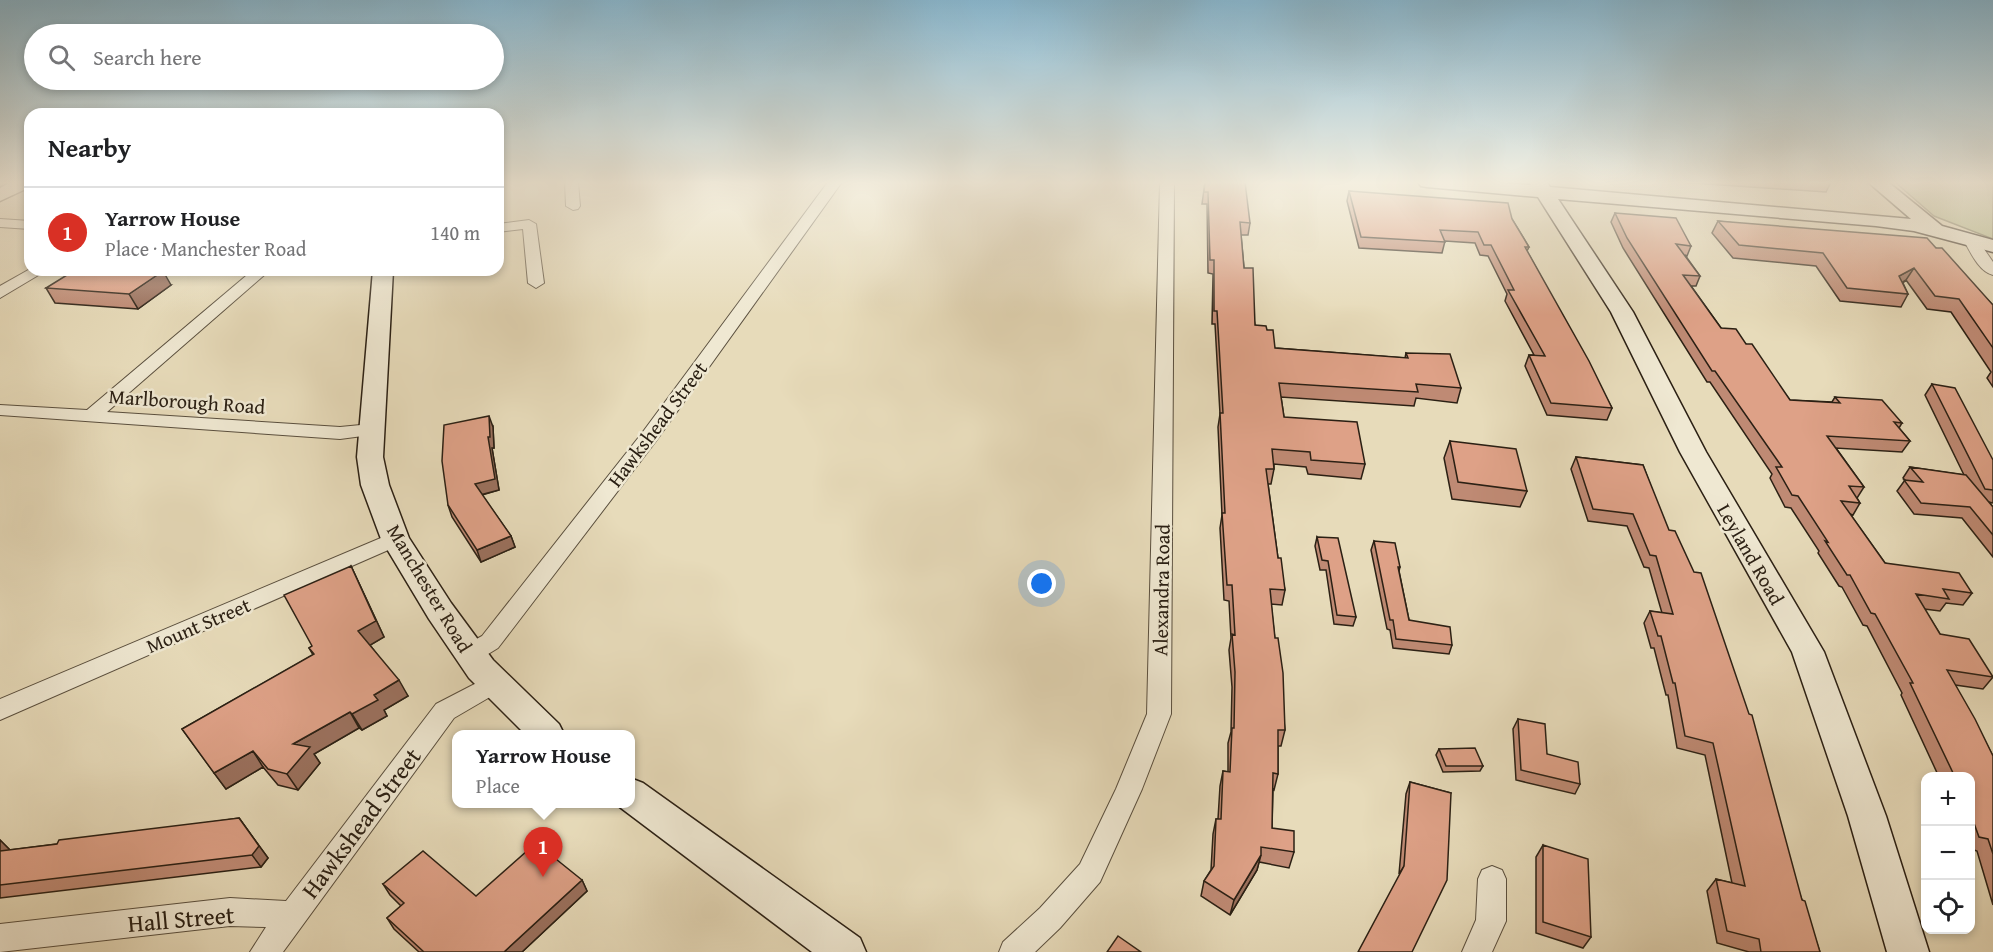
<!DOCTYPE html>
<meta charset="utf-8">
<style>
body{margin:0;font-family:"Gentium Book Plus",serif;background:#f2f2f2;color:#202124}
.controls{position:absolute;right:18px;bottom:18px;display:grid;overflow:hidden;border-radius:12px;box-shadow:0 3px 9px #0003}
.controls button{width:54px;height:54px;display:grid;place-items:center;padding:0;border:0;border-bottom:2px solid #e0e0e0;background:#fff;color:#202124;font:30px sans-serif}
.you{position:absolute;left:1042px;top:584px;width:21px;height:21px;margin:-15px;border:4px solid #fff;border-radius:50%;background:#1a73e8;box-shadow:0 0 0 9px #1a73e833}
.badge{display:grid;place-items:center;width:39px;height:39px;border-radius:50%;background:#d93025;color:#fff;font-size:20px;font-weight:700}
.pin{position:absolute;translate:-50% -50px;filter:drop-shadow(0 2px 3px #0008)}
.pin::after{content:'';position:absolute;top:32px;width:21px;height:18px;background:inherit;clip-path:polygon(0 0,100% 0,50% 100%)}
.popup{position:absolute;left:452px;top:730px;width:183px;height:78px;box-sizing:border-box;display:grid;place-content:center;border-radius:12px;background:#fff;filter:drop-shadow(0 2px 4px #0005);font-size:20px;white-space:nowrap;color:#757577}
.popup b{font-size:22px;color:#202124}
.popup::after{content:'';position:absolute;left:50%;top:100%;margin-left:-12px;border:12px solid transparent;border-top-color:#fff}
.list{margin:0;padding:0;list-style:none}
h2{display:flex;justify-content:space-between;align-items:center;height:78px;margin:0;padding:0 24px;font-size:26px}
h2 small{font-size:20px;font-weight:400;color:#757577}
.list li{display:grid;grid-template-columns:39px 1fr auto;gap:18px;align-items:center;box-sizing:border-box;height:90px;padding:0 24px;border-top:2px solid #e0e0e0}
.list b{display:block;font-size:22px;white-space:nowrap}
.list p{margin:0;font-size:20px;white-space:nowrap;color:#757577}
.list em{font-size:20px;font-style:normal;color:#757577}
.icon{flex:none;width:33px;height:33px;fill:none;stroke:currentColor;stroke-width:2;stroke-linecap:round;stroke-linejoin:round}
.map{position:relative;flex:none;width:1993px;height:952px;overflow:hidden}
.search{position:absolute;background:#fff;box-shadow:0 3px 9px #0003;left:24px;top:24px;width:480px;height:66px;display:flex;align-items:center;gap:15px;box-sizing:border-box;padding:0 21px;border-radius:33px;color:#757577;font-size:22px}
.panel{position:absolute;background:#fff;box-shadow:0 3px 9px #0003;left:24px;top:108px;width:480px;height:168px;border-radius:18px}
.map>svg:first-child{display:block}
</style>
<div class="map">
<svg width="1993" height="952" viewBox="0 0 1993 952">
<rect width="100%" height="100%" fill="#e7dbba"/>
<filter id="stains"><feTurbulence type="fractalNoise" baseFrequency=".00333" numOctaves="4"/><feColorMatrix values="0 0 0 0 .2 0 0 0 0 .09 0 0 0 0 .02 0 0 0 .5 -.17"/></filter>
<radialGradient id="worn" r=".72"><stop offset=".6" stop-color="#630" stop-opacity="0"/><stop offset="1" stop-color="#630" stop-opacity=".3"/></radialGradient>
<path fill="#b8c08e" stroke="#727051" stroke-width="1.5" d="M1895,182H1993V239L1934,216Z"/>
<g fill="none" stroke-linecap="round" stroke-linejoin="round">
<defs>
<path id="street" d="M565,182H578L580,206L578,209L573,210L566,206Z
M828,182H842L656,441L498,648C486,655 474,665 460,660L456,654L460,648L482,636L642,433Z
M1160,182H1174L1171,714L1142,789L1100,882L1060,928L1035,952H999L1003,942L1040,908L1080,864L1116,789L1147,714Z
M0,219L30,221V229L0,227Z
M529,220L536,224L544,283L536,288L528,283L523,229L498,232V224Z
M1970,235L1975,236L1993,262V275C1978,271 1970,251 1963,239Z
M30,269L47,270L0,298V286Z
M253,270H270L107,412L340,427L371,424L378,426L380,430L378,434L340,439L0,415V405L87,410Z
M395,532L402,534L405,539L402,544L0,720V699Z
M494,674L502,676L506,683L502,690L454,718L283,952H250L266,927L230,926L0,952V924L230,898L286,901L436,704Z
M1492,866L1502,870L1506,879V921L1492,952H1462L1476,920L1478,879L1482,870Z"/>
<path id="secondary" d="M11,182H30V187L0,201V188Z
M1418,182H1490L1531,185L1529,182H1547L1550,187L1911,219L1868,182H1888L1942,226L1993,240V252L1914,231L1876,226L1558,199L1633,312L1706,452L1824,652L1886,816L1929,952H1887L1848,816L1792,652L1680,452L1611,312L1538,197L1427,187L1421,186Z
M373,270H393L383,457L389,485L409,538L451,603L493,660L559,724L564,734H525L469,678L429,619L381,539L361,485L357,457Z
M630,778L643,783L860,938L866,952H812L617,805L630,804Z"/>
</defs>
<use href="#street" stroke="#5a4f3e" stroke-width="2"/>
<use href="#secondary" stroke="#2b2014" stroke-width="3"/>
<use href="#street" fill="#efe8d2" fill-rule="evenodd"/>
<use href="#secondary" fill="#efe8d2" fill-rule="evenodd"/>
</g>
<path fill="#bf8a74" stroke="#2b2014" stroke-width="1.5" d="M1205,182L1250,223L1248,235H1241L1244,268L1255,325L1267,330L1275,348L1405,358L1406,353L1461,388L1457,403L1416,398L1414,406L1281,397L1284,417L1365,464L1361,479L1308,474L1306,467L1274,464V469L1271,484H1268L1278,558L1285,590L1282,605L1271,604L1285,730L1281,746H1278V774L1274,790L1273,789L1272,828L1294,852L1289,868L1259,862L1257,870L1230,915L1201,896L1204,881L1211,870L1213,834L1216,819H1218L1220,786L1223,771L1228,772V743L1231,732L1232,687L1229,650L1231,638L1229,601L1224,600L1220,528L1222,515L1218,427L1220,414L1215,324H1212L1213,274L1208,273L1207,204H1202Z
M1678,182H1831L1826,192Z
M1349,191L1512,219L1529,247L1527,251L1612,408L1607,420L1547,415L1525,366L1529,355H1534L1505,301L1507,294L1488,256L1480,255L1475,243L1445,241L1442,253L1359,248L1347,201Z
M1615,213L1691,246L1687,256L1685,255L1700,276L1696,286H1691L1721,328L1746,344L1790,400L1832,402L1835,397L1902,423L1899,428L1910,441L1902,452L1836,448L1864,487L1857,498L1860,503L1853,515L1850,514L1885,563L1972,593L1963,605L1946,603L1940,611L1924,609L1940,634L1993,677L1983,689L1955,685L1993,756V905L1977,851L1971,849V777H1939L1901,695L1902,693L1867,626L1863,625L1842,587L1839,586L1818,553L1819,551L1791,508L1785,507L1770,478L1772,474L1710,382H1707L1623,248L1611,222Z
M1718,221L1936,248L1993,305V387L1987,378L1991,372L1951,312L1927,309L1906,280L1903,283L1908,294L1901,307L1840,301L1816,266L1733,258L1712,233Z
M171,285L138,309L55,303L46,288Z
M1932,384L1993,460V503L1989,502L1993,507V557L1962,518L1914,514L1897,491L1905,480L1903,478L1910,467L1964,475L1925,395Z
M493,427L494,448H492L499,490L482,495L511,536L515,547L481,562L452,517L448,505Z
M1450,441L1527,491L1520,507L1452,499L1444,458Z
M1576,457L1643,465L1802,900L1820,952H1749L1717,943L1707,891L1716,879L1732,883L1705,755L1677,748L1668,695H1666L1654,648H1651L1644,623L1650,611L1662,613L1649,568L1644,567L1627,526L1588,521L1571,469Z
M1317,537L1356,617L1353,626L1334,624L1326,570H1320L1315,546Z
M1374,541L1400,567L1399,571L1409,620L1452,645L1449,654L1393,648L1390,630L1387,629L1371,550Z
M351,566L384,637L370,645L408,696L384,710L387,716L362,730L359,728L314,754L320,763L298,790L278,785L263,767L226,789L182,729L313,655L309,648L312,646Z
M1518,719L1547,754L1580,784L1575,794L1516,780L1513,729Z
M1439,749L1483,766L1480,771L1443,772L1436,755Z
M1410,782L1451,793L1399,874L1406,794Z
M239,818L268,858L261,867L0,898V840L10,850L57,844Z
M1543,845L1591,937L1583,948L1536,933V857Z
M582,880L587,891L522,952H419L394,929L387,918L401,906L390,895L383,884L476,896Z"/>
<path fill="#9b715e" stroke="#2b2014" stroke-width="1.5" d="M1914,268L1906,280L1892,289L1899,276Z
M163,271L171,285L138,309L129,294Z
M489,416L493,427L494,448H492L499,490L480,495L475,484L488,437Z
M511,536L515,547L481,562L477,550Z
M351,566L384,637L367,647L358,631Z
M399,680L408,696L384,710L387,716L362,730L352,714L374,695Z
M350,712L359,728L314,754L320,763L298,790L287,774L293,744Z
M253,751L263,767L226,789L214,773Z
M239,818L268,858L261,867L252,855Z
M0,840L10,850L0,862Z
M1261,855L1257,870L1230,915L1234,900Z
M582,880L587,891L522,952H504Z"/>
<path fill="#dea187" stroke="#2b2014" stroke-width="1.5" d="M1205,182H1245L1250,223L1240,222L1244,268H1253L1255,325L1266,326L1267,330H1273L1275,348L1408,358L1406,353L1450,354L1461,388L1416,384L1418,392L1279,383L1284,417L1357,422L1365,464L1311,460L1310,452L1272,449L1274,469H1266L1278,558H1281L1285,590L1270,589L1275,638H1278L1283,673L1285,730H1278V774L1273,773L1272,828L1294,831V852L1261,847V855L1234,900L1204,881L1214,866L1216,819H1221L1223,771L1230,772L1232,728H1234L1235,672L1232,634L1235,635L1232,585H1227L1222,513H1225L1220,413H1223L1217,311H1214V260H1210L1208,192H1204Z
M1349,191L1508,203L1512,219L1529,247H1525L1589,361L1612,408L1551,403L1529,355L1545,356L1508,290H1514L1491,245H1484L1478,232L1440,230L1445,242L1361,237Z
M1615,213L1676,218L1691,246L1676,244L1700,276L1683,275L1721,328L1736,329L1746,344H1752L1790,400L1840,403L1835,397L1882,400L1902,423L1894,422L1910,441L1827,436L1864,487L1849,486L1860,503L1841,501L1885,563L1959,573L1972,593L1943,589L1949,599L1916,594L1940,634L1969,639L1993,677L1947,670L1975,719L1993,756V854L1988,839L1979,837L1971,815V777H1955L1910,683H1913L1875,614L1871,613L1850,575H1847L1825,541L1828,542L1798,496L1792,495L1776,467H1782L1715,371H1712L1627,238Z
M1718,221L1927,238L1936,248H1942L1993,305V348L1959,299L1935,296L1914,268L1899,276L1908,294L1847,288L1823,253L1739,245Z
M75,270H153L163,271L129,294L46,288Z
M1932,384L1955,388L1993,460V490L1985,489Z
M489,416L490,437H488L495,479L475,484L511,536L477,550L448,505L442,461L444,425Z
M1450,441L1516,449L1527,491L1458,482Z
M1576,457L1643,465L1669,530L1675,531L1694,572L1701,573L1749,714L1752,715L1802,900L1805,901L1820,952H1761L1759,939L1727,931L1716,879L1745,886L1713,743L1685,736L1675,683H1673L1661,636H1658L1650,611L1673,614L1656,556L1650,555L1633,514L1593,509Z
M1910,467L1966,475L1993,507V535L1970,507L1921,503L1904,480L1923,482Z
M1317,537L1338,538L1356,617L1337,615L1328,561L1322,560Z
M1374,541L1395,543L1400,567H1398L1409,620L1450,627L1452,645L1396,639L1393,620H1390Z
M351,566L376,621L358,631L399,680L374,695L378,700L352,714L350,712L293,744L310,747L287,774L268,769L253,751L214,773L182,729L314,654L309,648L312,646L284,595Z
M1518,719L1545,724L1547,754L1578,762L1580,784L1521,770Z
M1475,748L1483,766H1446L1439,749Z
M1410,782L1451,793L1447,880L1412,952H1358L1404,866Z
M239,818L259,846L252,855L0,885V851L57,844L59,840Z
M536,843L582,880L504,952H424L387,918L404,903L383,884L423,851L476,896Z
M1543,845L1588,859L1591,937L1543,922Z
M1118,936L1141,952H1107Z"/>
<linearGradient id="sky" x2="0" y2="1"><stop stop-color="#88b7cf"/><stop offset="0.58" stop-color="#f4efe0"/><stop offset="1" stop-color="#f4efe0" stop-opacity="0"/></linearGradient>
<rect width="1993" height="315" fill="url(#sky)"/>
<g text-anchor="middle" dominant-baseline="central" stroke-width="5" stroke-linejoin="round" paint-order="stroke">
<g font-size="20" fill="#2b2014" stroke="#efe8d2">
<text transform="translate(187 401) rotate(4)">Marlborough Road</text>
<text transform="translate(657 424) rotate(-53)">Hawkshead Street</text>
<text transform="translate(1751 554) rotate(60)">Leyland Road</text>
<text transform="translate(430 588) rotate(59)">Manchester Road</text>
<text transform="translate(1161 590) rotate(-89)">Alexandra Road</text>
<text transform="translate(198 625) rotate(-23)">Mount Street</text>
</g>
<g font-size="24" fill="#2b2014" stroke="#efe8d2">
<text transform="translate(361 823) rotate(-53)">Hawkshead Street</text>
<text transform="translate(181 919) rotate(-5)">Hall Street</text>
</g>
</g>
<rect width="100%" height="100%" filter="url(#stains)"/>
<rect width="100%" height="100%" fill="url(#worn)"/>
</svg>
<div class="controls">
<button>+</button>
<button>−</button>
<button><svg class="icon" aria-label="locate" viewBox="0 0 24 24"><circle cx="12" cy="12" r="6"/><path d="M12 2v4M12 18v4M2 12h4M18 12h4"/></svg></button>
</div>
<div class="you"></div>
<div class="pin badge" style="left:543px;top:877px">1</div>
<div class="popup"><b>Yarrow House</b>Place</div>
<div class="search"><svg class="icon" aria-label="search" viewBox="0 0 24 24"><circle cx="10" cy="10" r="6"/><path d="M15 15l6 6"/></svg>Search here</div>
<section class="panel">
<h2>Nearby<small></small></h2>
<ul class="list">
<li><span class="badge">1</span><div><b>Yarrow House</b><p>Place · Manchester Road</p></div><em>140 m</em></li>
</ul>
</section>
</div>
